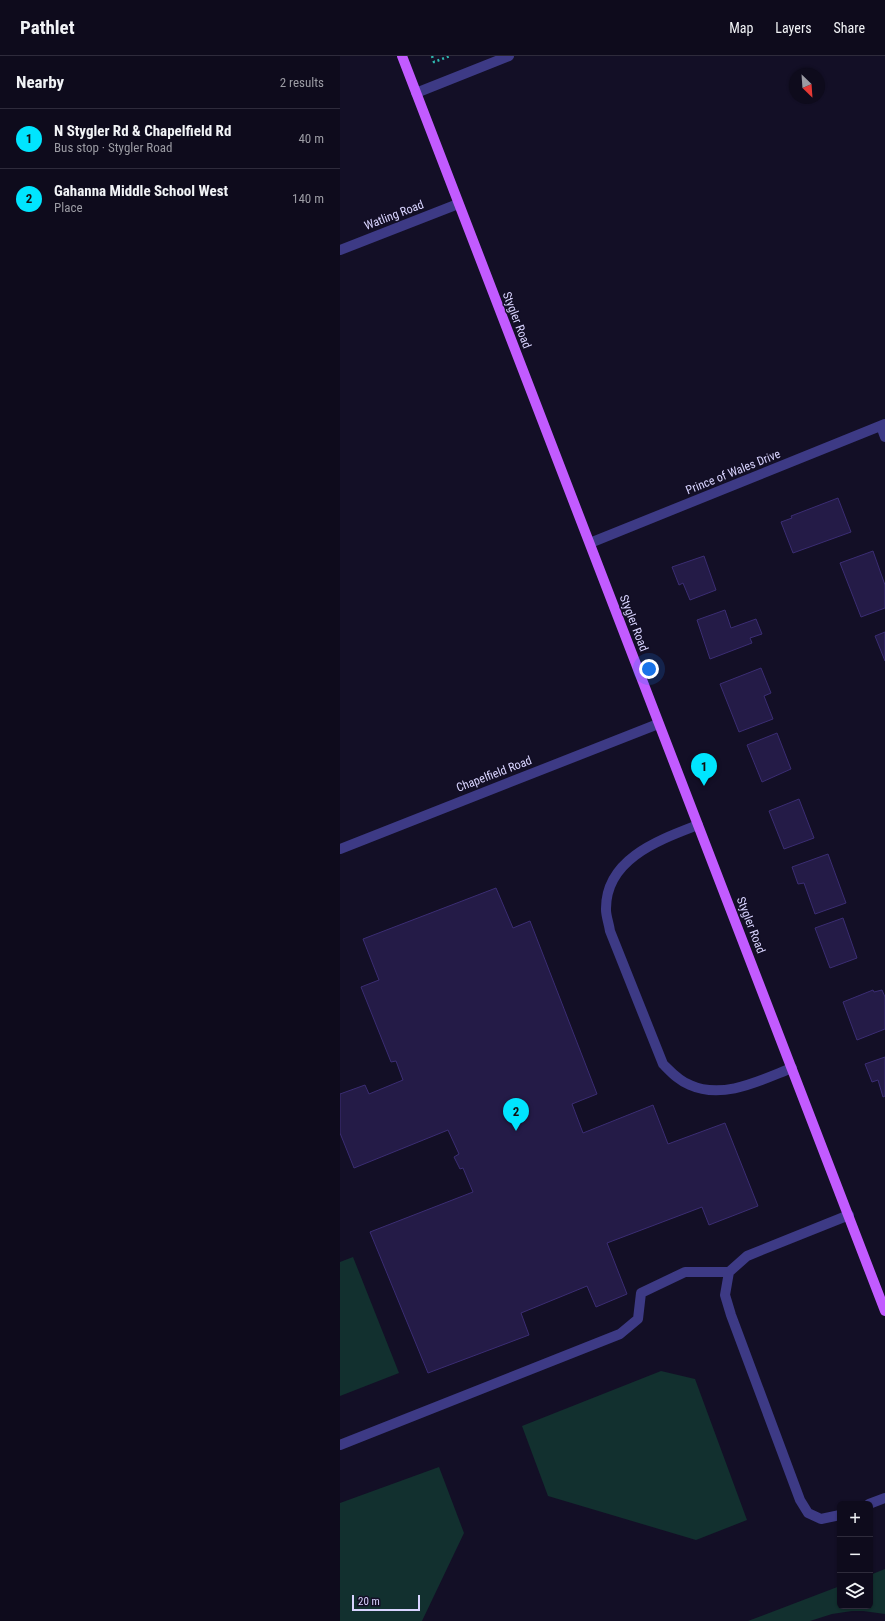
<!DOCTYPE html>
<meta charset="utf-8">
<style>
body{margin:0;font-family:"Roboto Condensed",sans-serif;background:#1c1929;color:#f1f3f6}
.controls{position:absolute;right:12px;bottom:12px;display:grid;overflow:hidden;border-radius:6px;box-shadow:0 1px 3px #0004}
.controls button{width:36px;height:36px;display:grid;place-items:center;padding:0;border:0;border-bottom:1px solid #2e2b3b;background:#0e0b1c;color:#f1f3f6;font:20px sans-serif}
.compass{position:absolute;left:449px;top:12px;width:36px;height:36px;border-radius:50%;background:#0e0b1c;box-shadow:0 1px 3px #0004;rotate:155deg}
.scale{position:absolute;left:12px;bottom:10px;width:68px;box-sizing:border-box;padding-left:4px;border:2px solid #d9d4ff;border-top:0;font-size:11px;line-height:14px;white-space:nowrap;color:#d9d4ff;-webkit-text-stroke:3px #130f26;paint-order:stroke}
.you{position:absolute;left:309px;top:613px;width:14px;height:14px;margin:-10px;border:3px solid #fff;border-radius:50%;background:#1a73e8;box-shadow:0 0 0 6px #1a73e833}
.badge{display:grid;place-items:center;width:26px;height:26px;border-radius:50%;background:#00e5ff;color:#111;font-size:13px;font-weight:700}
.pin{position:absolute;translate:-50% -33px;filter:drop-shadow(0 1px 2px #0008)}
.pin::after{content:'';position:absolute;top:21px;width:14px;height:12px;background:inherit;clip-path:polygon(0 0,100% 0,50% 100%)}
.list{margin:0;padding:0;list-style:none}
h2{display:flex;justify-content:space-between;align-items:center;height:52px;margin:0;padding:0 16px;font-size:17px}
h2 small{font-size:13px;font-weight:400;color:#9b9ba3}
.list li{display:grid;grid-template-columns:26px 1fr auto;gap:12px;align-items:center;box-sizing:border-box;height:60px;padding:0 16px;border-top:1px solid #2e2b3b}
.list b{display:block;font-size:15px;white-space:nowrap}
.list p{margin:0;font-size:13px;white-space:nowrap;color:#9b9ba3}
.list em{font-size:13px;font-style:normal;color:#9b9ba3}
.icon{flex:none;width:22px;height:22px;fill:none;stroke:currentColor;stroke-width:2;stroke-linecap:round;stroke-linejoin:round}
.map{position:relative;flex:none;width:545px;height:1565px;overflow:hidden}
header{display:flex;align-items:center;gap:24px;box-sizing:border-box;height:56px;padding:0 20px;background:#0e0b1c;border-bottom:1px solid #2e2b3b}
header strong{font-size:19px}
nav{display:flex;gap:22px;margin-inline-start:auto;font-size:14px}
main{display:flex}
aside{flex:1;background:#0e0b1c}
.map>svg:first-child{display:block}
</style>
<header>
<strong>Pathlet</strong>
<nav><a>Map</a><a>Layers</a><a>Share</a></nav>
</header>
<main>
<aside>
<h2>Nearby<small>2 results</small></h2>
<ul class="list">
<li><span class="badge">1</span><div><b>N Stygler Rd &amp; Chapelfield Rd</b><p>Bus stop · Stygler Road</p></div><em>40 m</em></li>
<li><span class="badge">2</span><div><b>Gahanna Middle School West</b><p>Place</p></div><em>140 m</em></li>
</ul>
</aside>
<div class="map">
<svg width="545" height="1565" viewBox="0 0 545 1565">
<rect width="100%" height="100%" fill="#130f26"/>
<path fill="#12302f" d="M13,1201L59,1317L0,1340V1206Z
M321,1315L355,1323L407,1464L356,1484L208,1440L182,1370Z
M99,1411L124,1477L82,1565H0V1447Z
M545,1513V1558L523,1555H512L492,1558L470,1565H408L500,1530V1550H530V1519Z"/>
<path fill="#241b47" stroke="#3b2d73" d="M498,442L511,476L453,497L441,466L452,462L451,460Z
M533,495L545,529V552L521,561L500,507Z
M364,500L376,534L350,544L343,527L339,529L332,511Z
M385,554L391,572L416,563L422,578L410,582L412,587L370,603L357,564Z
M545,576V605L535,580Z
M421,612L431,637L424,640L433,663L399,676L380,628Z
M437,677L451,713L422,726L407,689Z
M459,743L474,782L444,793L429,755Z
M488,798L506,847L475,858L464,827L458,828L452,811Z
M156,832L173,872L190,865L257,1038L232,1048L243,1077L313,1049L328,1088L385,1067L418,1150L369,1169L362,1151L267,1187L287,1238L256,1251L247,1230L181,1257L189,1279L88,1317L30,1176L133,1136L123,1112L120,1113L114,1101L119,1098L108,1074L14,1112L0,1077V1038L25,1029L29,1038L63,1024L56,1005L51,1006L21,931L39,924L23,883Z
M503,862L517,902L490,912L475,872Z
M533,934L534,936L542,934L545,941V973L517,984L503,946Z
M545,1001V1040L543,1041L538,1024L532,1026L525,1008Z"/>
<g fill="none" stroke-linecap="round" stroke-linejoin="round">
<path stroke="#2fb8b0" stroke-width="2.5" stroke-dasharray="2 3" stroke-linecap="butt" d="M92,0L94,6L110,0"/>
<path stroke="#3d3a85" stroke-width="10" d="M76,37L169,0
M0,194L118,148
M541,370L545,381
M250,487L545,368
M358,769C319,784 265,803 266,854C266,860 269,868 270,875L323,1008C331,1016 339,1025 350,1029C383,1044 421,1024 452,1012
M0,793L318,668
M0,1389L280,1278L298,1263L301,1237L345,1216H389
M529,1448L545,1442
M500,1459L481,1463L468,1457L460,1444L391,1259L385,1239L389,1216L407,1200L509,1159"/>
<path stroke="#c25bff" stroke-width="10" d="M62,0L545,1255"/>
</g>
<g text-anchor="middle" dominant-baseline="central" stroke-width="3" stroke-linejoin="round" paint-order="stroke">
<g font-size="12" fill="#d9d4ff" stroke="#130f26">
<text transform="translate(54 159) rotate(-21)">Watling Road</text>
<text transform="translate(177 264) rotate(69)">Stygler Road</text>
<text transform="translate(393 416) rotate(-22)">Prince of Wales Drive</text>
<text transform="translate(294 567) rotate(69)">Stygler Road</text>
<text transform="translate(154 718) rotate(-21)">Chapelfield Road</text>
<text transform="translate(411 869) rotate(69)">Stygler Road</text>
</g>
</g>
</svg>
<div class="controls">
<button>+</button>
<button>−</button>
<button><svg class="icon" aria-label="layers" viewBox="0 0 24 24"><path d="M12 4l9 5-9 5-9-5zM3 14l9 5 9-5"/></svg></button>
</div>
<svg class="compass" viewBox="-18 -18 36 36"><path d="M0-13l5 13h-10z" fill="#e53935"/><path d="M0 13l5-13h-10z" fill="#9b9ba3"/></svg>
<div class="scale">20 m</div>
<div class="you"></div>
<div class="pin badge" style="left:364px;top:730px">1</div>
<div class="pin badge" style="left:176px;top:1075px">2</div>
</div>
</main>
